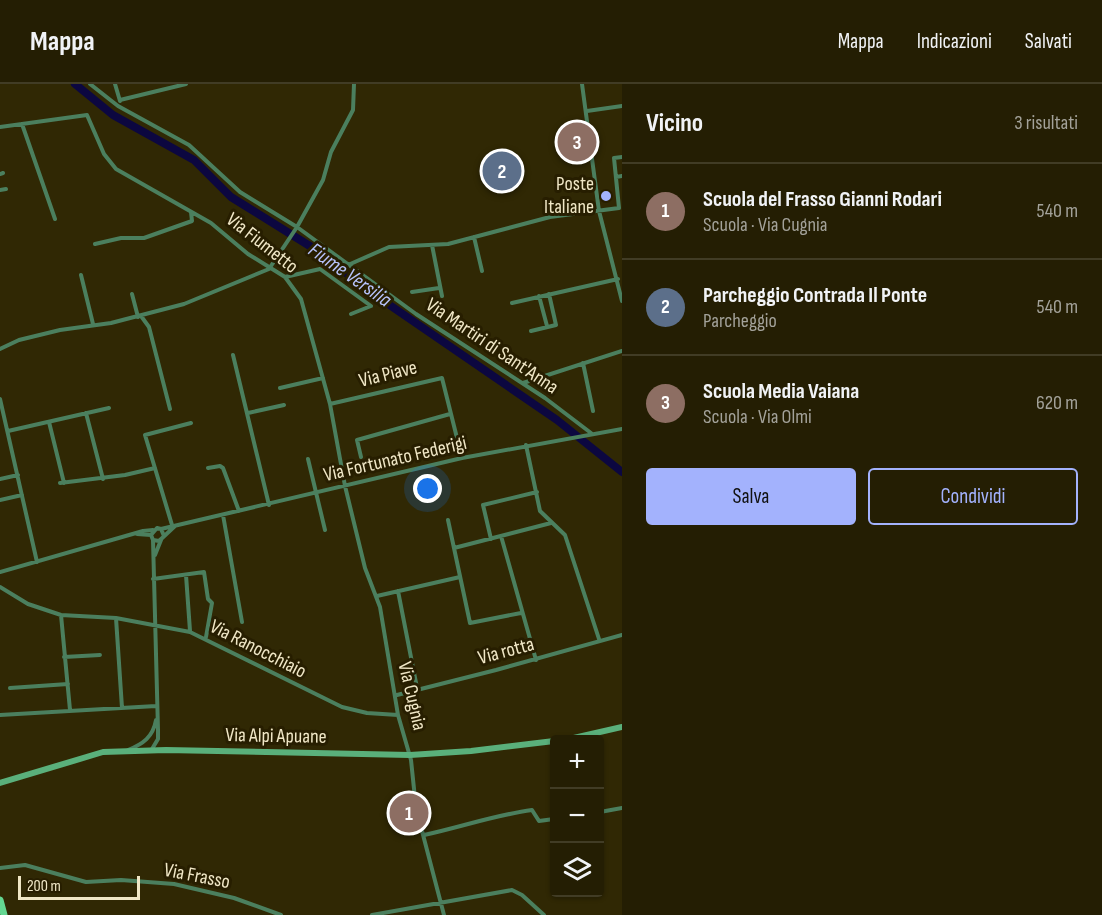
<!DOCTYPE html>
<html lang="it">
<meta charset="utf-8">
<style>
body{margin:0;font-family:"Sofia Sans Condensed",sans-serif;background:#302b12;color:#f1f3f6}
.controls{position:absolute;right:18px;bottom:18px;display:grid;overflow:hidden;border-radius:6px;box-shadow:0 2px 4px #0004}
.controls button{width:54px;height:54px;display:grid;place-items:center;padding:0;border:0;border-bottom:2px solid #413c25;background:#241e03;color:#f1f3f6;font:30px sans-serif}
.scale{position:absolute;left:18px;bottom:15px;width:122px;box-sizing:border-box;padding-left:6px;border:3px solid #f0e7c6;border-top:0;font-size:16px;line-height:21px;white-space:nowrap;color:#f0e7c6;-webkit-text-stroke:4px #271e00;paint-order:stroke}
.you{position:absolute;left:428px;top:405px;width:21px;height:21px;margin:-15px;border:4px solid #fff;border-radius:50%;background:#1a73e8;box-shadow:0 0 0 9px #1a73e833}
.badge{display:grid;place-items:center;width:39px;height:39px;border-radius:50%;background:#a3b2fd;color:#fff;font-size:20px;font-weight:700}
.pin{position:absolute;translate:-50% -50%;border:3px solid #fff;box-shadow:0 2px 6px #0006}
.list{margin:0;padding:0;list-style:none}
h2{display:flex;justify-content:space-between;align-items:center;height:78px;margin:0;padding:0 24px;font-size:26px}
h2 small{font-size:20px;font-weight:400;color:#a3a29a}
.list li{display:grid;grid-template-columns:39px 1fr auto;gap:18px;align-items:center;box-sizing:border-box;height:96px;padding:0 24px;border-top:2px solid #413c25}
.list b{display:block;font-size:22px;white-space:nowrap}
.list p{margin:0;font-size:20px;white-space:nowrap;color:#a3a29a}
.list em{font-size:20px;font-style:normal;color:#a3a29a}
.actions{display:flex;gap:12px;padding:18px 24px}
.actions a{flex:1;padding:14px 0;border:2px solid #a3b2fd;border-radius:6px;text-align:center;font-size:21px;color:#a3b2fd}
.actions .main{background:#a3b2fd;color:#111}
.icon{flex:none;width:33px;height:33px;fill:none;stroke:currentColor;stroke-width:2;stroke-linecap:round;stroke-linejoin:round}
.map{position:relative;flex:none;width:622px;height:831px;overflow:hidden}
header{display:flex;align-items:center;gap:36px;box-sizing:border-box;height:84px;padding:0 30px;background:#241e03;border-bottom:2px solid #413c25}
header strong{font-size:28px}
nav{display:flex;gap:33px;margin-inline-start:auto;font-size:21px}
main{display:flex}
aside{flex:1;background:#241e03}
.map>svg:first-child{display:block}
</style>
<header>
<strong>Mappa</strong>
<nav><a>Mappa</a><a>Indicazioni</a><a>Salvati</a></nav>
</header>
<main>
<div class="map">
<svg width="622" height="831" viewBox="0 0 622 831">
<rect width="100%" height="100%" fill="#302804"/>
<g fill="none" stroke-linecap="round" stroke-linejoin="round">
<path stroke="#0c0740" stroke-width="8" d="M75,0L113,31L194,76L231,113L313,164L375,211L557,336L622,388"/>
<path stroke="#4b7f5e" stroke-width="4" d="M90,0L118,22L189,61L240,108L297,143L416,230L545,314L591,349
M115,0L120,17
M582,0L599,127L622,217
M120,16L186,0
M587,27L622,22
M22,40L55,135
M0,43L87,31L104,70L116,85L211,139L248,170L285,193L301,215L330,320L345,402L365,484L380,523L398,631L411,676L416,724L444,831
M0,90L3,89
M616,93L622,92
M0,106L6,105
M474,153L482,187
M95,160L121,154H144L192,137L191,128
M432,161L442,212
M348,181L389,163L448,160L550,133L619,124L614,74L622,73
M81,191L93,240
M285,193L320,185L371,222L351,230
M412,208L439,204
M132,210L138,233
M539,212L547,242
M512,219L618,195
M141,232L149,243L170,325
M531,247L556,241L549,210
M0,265L19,256L60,246L111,239L184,220L269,185L297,143L323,96L331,68L353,26L354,0
M233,271L269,421
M583,279L593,327
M523,299L622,267
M280,304L323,294
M0,315L37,478
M330,320L442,294L462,374
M86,329L103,395
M248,329L284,321
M49,338L64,399
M8,347L109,324
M526,361L540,427L565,451L599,555
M361,373L357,356L450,330
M308,375L325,446
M208,384L220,382L223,384L239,427
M0,395L18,391
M60,399L125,391L155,384
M0,416L22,411
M223,431L242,538
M448,436L470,539L521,529
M172,441L145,351L191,339
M161,445L462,374L622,345
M137,450L151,451
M164,452L161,445L157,444L151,451L153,456L159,457L175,442
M501,452L536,576
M491,455L483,421L537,408
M454,464L551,439
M155,471L161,456
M0,488L143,447L153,446
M186,491L190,547
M153,495L204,488L208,515L212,519L206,553
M0,503L28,520L61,531L116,534L190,548L342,623L367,629L398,631
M398,507L417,604
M377,512L460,493
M61,531L70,626
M116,534L122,624
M64,573L100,571
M10,604L68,600
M397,611L496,586L622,551
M0,631L156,622
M152,665L158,655V646L153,456
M128,666C143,660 153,653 156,636
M600,728L622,724
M424,751C461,743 495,731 532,726L539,737L554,735
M0,784L25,781L86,798L121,796L174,800L234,814L281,831
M372,831L512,806L522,811L544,831"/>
<path stroke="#5ab07b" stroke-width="6" d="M565,656L622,643
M0,699L103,668L166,666L410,671L471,667L554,657"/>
<path stroke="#64d792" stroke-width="7" d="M0,816L4,831"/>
</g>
<circle fill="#a3b2fd" stroke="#271e00" stroke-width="2" cx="606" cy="112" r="6"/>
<g text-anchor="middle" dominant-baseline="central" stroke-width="6" stroke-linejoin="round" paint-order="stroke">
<g font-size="20" fill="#f0e7c6" stroke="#271e00" text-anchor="end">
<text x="594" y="100">Poste<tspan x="594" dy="23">Italiane</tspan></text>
</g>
<g font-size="20" fill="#f0e7c6" stroke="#271e00">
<text transform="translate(262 159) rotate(38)">Via Fiumetto</text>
<text transform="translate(492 262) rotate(34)">Via Martiri di Sant'Anna</text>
<text transform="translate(388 290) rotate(-14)">Via Piave</text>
<text transform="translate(395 375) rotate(-13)">Via Fortunato Federigi</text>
<text transform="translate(258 565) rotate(27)">Via Ranocchiaio</text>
<text transform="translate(506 567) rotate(-15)">Via rotta</text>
<text transform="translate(412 612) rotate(77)">Via Cugnia</text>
<text transform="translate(276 652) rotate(1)">Via Alpi Apuane</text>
<text transform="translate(197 792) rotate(11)">Via Frasso</text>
</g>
<g font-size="21" font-style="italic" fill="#b6c2fa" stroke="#271e00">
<text transform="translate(350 191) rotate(35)">Fiume Versilia</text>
</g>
</g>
</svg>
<div class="controls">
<button>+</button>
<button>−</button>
<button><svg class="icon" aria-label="layers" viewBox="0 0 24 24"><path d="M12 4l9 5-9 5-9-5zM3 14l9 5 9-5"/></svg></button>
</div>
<div class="scale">200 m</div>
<div class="you"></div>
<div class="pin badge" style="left:409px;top:729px;background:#8d6e63">1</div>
<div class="pin badge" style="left:502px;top:87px;background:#5c6f8a">2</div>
<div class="pin badge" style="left:577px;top:58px;background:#8d6e63">3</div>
</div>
<aside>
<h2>Vicino<small>3 risultati</small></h2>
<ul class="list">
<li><span class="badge" style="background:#8d6e63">1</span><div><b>Scuola del Frasso Gianni Rodari</b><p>Scuola · Via Cugnia</p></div><em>540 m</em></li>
<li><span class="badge" style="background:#5c6f8a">2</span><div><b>Parcheggio Contrada Il Ponte</b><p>Parcheggio</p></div><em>540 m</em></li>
<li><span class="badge" style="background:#8d6e63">3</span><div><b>Scuola Media Vaiana</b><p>Scuola · Via Olmi</p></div><em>620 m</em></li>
</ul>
<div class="actions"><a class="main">Salva</a><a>Condividi</a></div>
</aside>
</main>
